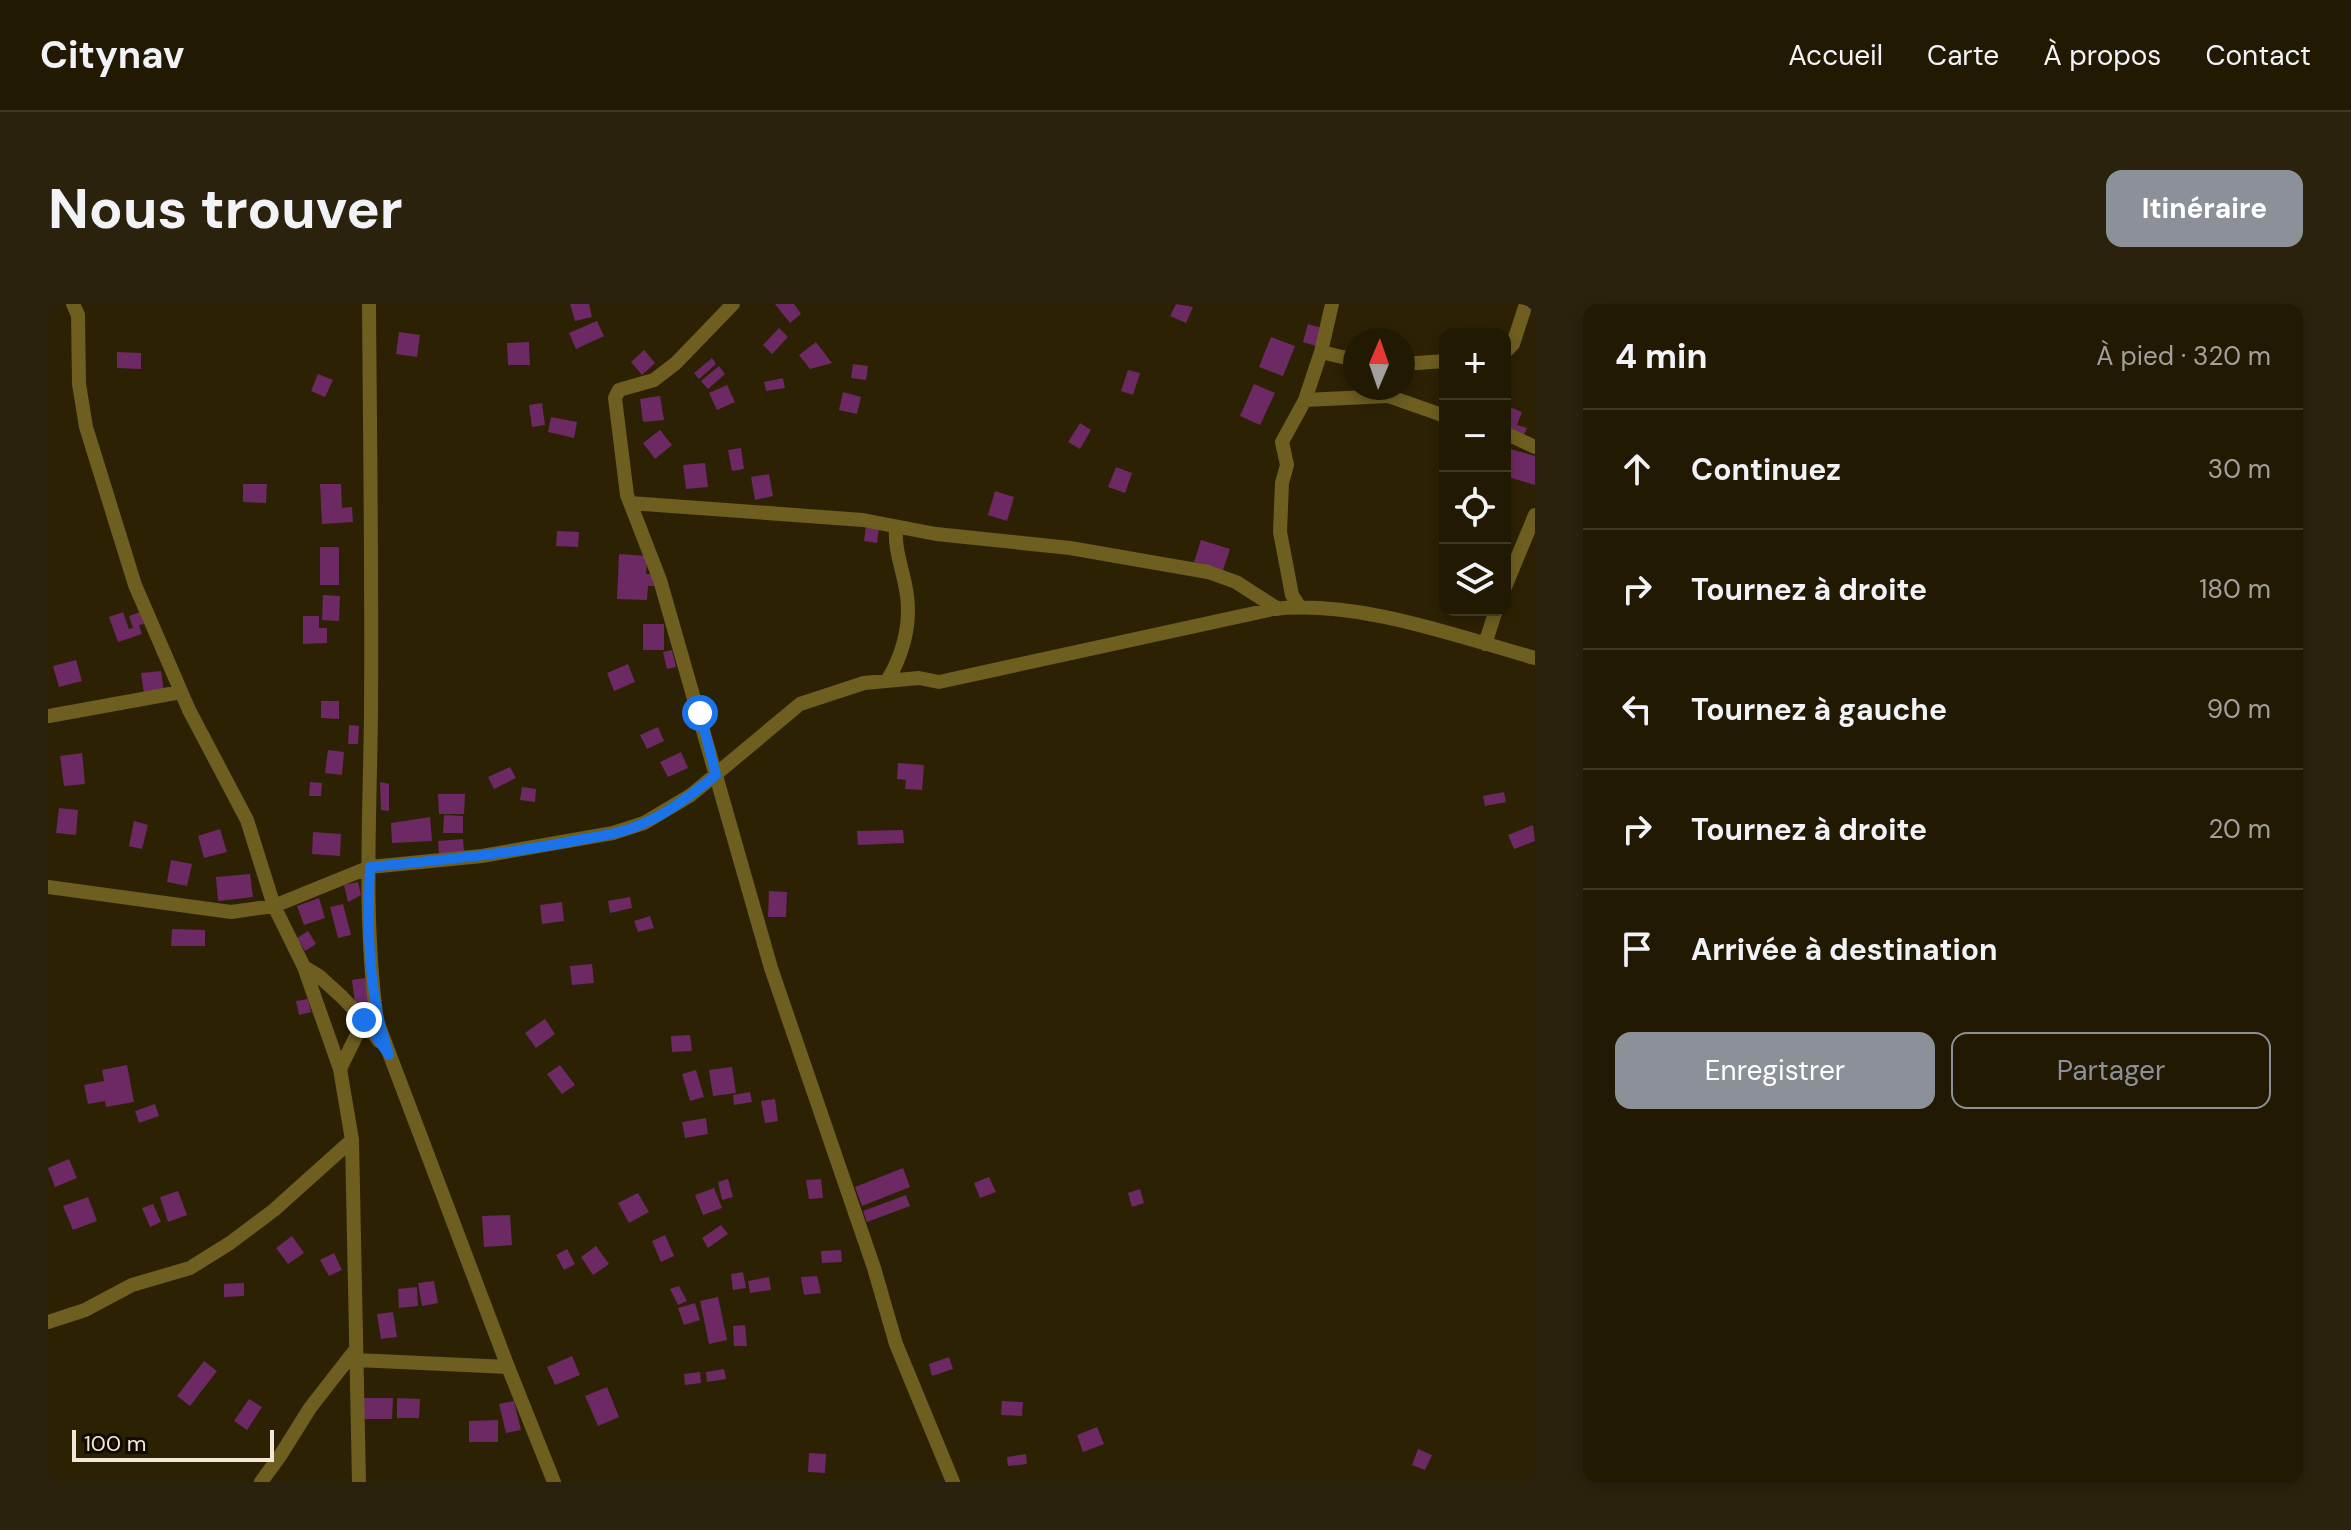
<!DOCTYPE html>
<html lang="fr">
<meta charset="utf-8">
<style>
body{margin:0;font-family:"DM Sans",sans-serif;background:#2a220d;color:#f1f3f6}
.controls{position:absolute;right:24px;top:24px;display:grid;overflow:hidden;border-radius:16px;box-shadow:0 4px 12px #0003}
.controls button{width:72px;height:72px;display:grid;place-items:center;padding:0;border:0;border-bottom:2px solid #3f3825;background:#221903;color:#f1f3f6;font:40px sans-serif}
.compass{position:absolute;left:1295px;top:24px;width:72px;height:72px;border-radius:50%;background:#221903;box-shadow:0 4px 12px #0003;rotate:2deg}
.scale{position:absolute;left:24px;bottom:20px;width:202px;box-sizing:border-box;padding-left:8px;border:4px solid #f1e8d8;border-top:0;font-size:22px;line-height:28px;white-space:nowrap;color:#f1e8d8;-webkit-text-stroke:6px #110b02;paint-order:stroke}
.stop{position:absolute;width:24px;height:24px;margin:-18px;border:6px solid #1a73e8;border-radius:50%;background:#fff}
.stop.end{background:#1a73e8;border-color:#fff;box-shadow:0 2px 8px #0008}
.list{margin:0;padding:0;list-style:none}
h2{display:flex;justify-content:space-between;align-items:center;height:104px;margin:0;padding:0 32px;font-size:34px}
h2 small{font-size:26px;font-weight:400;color:#a2a09a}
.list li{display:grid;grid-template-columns:52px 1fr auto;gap:24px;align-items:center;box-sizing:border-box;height:120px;padding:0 32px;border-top:2px solid #3f3825}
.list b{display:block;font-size:30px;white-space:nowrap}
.list em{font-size:26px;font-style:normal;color:#a2a09a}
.actions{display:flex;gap:16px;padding:24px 32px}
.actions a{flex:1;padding:18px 0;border:2px solid #8c9099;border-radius:16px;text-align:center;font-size:28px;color:#8c9099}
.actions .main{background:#8c9099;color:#fff}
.icon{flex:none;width:44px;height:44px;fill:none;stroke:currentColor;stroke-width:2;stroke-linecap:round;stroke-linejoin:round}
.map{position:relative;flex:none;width:1487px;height:1178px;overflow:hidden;border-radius:16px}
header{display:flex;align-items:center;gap:48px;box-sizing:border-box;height:112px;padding:0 40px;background:#221903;border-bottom:2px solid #3f3825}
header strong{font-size:38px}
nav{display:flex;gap:44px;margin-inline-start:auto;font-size:28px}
.intro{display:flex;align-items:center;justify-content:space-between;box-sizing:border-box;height:192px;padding:0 48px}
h1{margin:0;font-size:56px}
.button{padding:20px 36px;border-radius:16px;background:#8c9099;color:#fff;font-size:28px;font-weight:700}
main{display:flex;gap:48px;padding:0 48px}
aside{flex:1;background:#221903;border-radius:16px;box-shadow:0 4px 12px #0003}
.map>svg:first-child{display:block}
</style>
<header>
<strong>Citynav</strong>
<nav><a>Accueil</a><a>Carte</a><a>À propos</a><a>Contact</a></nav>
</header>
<div class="intro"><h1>Nous trouver</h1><a class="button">Itinéraire</a></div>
<main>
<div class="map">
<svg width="1487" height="1178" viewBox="0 0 1487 1178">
<rect width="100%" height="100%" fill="#2d2104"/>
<path fill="#6c2964" d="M522,0H541L544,13L527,17Z
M727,0H746L753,10L742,19Z
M1128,0L1145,3L1138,19L1122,12Z
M549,17L556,32L528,45L521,29Z
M1260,20L1274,24L1268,42L1255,38Z
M731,24L740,33L724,50L715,41Z
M351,28L372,31L369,53L348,50Z
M1223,33L1247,42L1235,72L1211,63Z
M481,38L482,61H460L459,39Z
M768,38L784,59L762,65L751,51Z
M596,46L607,59L594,71L583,58Z
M69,48L93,49V65L69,64Z
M664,54L668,60L651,75L646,69Z
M805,60L820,62L818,76L803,74Z
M671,62L677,70L660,85L653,77Z
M1080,66L1092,69L1085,91L1073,87Z
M270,70L285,76L277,93L263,87Z
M735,74L737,84L718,87L716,78Z
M1206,80L1227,89L1212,121L1192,112Z
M679,81L687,98L669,106L661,89Z
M795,88L813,93L809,110L791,106Z
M612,92L616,116L595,118L592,95Z
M494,99L497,121L484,123L481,101Z
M1462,103L1474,108L1469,121L1479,124L1475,133L1457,126V116Z
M503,113L529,118L526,134L500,128Z
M1032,119L1043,126L1032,145L1020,138Z
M612,126L624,141L607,155L595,139Z
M693,144L696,165L684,167L680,146Z
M1459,144L1487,152V181L1457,172Z
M657,159L660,183L638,185L635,161Z
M1068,163L1084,169L1077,189L1060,183Z
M721,170L725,192L707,196L703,173Z
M195,180H219L218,199L195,198Z
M272,180H293L294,204L304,203L305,218L274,220Z
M947,187L966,193L959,217L940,211Z
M818,222L831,224L829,239L816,237Z
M509,227L531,228L530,243L508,242Z
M1153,236L1182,245L1175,266L1146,258Z
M272,243H291V281H272Z
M571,250L599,252L598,270H605L608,282H600L599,296L569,295Z
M275,291L292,292L291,317L274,316Z
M75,308L81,325L85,324L81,312L92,308L96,320L91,321L94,330L70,338L61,313Z
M255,312H271V324H279V339L255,340Z
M595,320H616V346H595Z
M624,346L628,363L619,365L615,348Z
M28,356L34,377L11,383L5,362Z
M580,360L587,378L566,387L559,369Z
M113,367L116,388L96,390L93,369Z
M273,397H291V415L273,414Z
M301,421L311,422L310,440H300Z
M610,423L616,437L599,445L592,431Z
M280,446L296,448L294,471L277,469Z
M633,448L640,464L620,473L612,458Z
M34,449L37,480L16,482L12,452Z
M850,459L876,461L874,486L857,485L858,476L849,475Z
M462,463L468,474L446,485L440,473Z
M262,478L274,479L273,492H261Z
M332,478L341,480V507L333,506Z
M474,483L488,485L487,498L472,496Z
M1456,488L1458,498L1437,502L1435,492Z
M390,490H417L416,510H391Z
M11,504L30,506L28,531L8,529Z
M396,511L415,512V529H395Z
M382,513L384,537L344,539L343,519Z
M86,517L100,521L94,545L81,542Z
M1485,521L1487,537L1466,545L1460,531Z
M172,525L179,548L156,554L150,532Z
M855,526L856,539L810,541L809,527Z
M265,528L293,530L292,552L264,550Z
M415,535L416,548L391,550L390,537Z
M123,556L144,560L139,582L119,578Z
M202,570L205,593L170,597L168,573Z
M310,578L313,591L300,598L296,581Z
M721,587L739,588L738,613H720Z
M582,593L584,604L562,609L560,597Z
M271,594L277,614L256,621L249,602Z
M514,598L516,617L494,620L492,601Z
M295,600L303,631L290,634L282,603Z
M602,612L606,624L590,628L586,617Z
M124,625L157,626V642H123Z
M260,627L268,640L257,647L249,634Z
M544,660L546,679L524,681L522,662Z
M317,674L321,697L307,699L304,676Z
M260,695L263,708L251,711L248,697Z
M497,715L507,730L488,744L477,729Z
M642,731L644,747L624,748L623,732Z
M79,761L86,798L58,803L57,797L40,800L36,781L56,777L54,766Z
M512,761L527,781L514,790L499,770Z
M684,763L688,789L665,792L661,766Z
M648,766L656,793L642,797L634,770Z
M702,788L704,798L686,801L685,791Z
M727,795L730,817L717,819L713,797Z
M107,800L111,812L91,819L87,807Z
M658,814L660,830L637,834L634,818Z
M21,855L29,874L7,883L0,864Z
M855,864L862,883L814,902L807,883Z
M941,873L948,888L932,894L926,879Z
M680,875L685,893L674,896L670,878Z
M773,875L775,894L761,895L758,876Z
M666,884L674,904L655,911L647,891Z
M1092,885L1096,899L1084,903L1080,889Z
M130,887L139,911L120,918L112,893Z
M590,889L601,908L581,919L570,899Z
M858,891L862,902L819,918L815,907Z
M40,893L49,917L25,926L15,902Z
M105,900L113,918L102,923L94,904Z
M462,911L464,941L436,943L434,912Z
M673,921L680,930L660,944L654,934Z
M617,931L626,952L613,958L604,937Z
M244,932L256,949L240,960L228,944Z
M548,942L561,960L545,971L533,953Z
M519,945L527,960L516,966L508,951Z
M793,946L794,958L774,959L773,947Z
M286,949L294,966L281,972L272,956Z
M695,968L698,984L685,986L683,970Z
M769,972L773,989L756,991L753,973Z
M721,973L723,986L702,989L700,977Z
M386,977L390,999L374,1002L370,979Z
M196,979V992L176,993V980Z
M631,982L639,997L630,1001L622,985Z
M369,983L370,1002L351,1004L350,985Z
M670,993L679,1036L661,1040L652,997Z
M647,999L652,1016L636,1021L630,1004Z
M345,1008L349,1033L333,1035L329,1010Z
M697,1021L699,1042H686L685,1022Z
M524,1052L532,1071L507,1081L499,1063Z
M901,1053L905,1065L884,1072L881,1060Z
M156,1057L169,1067L142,1102L129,1092Z
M676,1065L678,1075L659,1078L658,1068Z
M652,1068L653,1079L637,1081L636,1070Z
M559,1083L571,1113L550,1122L537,1092Z
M314,1094H345L344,1115H313Z
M349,1094L372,1095L371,1114H349Z
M201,1095L214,1103L199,1126L186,1117Z
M466,1097L473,1126L458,1129L451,1100Z
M954,1097L975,1098L974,1112L953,1111Z
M450,1116V1138H421V1117Z
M1049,1123L1056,1140L1035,1148L1029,1131Z
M1370,1145L1384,1151L1377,1166L1364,1161Z
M761,1149L778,1150L777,1169L760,1168Z
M978,1150L979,1160L960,1162L959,1153Z"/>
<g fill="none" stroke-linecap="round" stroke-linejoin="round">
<path stroke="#6e5e20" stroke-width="14" d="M25,0L30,11L31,80L38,123L87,281L141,406L199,516L226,602L256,663L271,672L294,693L316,716L331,737
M321,0C322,136 324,272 323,408C322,511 315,615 329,717L460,1063L506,1178
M685,0L628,59L606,76L571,86L567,94L579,191L612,276L723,664L826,964L848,1040L905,1178
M1273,48L1307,56
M1457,48L1465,40L1478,0
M1355,60L1397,57
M1257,96L1340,92L1397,112
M1457,129L1487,143
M582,199L815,216L888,230L1022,244L1160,268L1188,278L1230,305
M1457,283L1487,211
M1251,302L1244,291L1232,228L1234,179L1239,161L1234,138L1257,96L1273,48L1284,0
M1437,340L1448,306
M839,377C854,353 863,322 859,292C856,267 846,248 848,223
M1,412L133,388
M0,583L183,608L226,602L322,563L434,552L565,529L596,519L643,491L752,400L816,379L871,374L891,378L1225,305C1311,296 1405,331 1487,354
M256,663L292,765L304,836L311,1178
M292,765L316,716
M0,1018L37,1006L84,981L142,964L182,939L226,906L304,836
M308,1056L460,1063
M213,1178L232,1152L262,1104L308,1045"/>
</g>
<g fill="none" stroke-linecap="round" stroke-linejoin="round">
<path stroke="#1a73e8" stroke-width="10" d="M316,716L341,751C320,690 319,627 322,563C392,556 461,550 530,536C552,532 576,529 596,519C622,508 646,488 668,471L652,409"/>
</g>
</svg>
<div class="controls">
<button>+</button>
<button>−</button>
<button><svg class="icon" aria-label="locate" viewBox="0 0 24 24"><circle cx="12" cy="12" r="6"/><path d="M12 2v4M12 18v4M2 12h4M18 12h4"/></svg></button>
<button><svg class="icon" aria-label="layers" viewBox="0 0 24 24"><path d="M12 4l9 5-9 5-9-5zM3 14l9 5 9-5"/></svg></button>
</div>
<svg class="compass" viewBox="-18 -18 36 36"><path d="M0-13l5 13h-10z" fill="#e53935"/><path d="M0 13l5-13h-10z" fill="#a2a09a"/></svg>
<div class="scale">100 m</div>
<div class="stop" style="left:652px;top:409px"></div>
<div class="stop end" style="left:316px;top:716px"></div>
</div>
<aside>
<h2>4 min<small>À pied · 320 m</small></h2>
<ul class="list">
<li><svg class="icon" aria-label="ahead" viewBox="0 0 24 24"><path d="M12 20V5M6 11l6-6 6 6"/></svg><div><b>Continuez</b></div><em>30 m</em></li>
<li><svg class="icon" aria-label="right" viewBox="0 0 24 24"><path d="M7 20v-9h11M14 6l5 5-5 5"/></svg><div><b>Tournez à droite</b></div><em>180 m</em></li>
<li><svg class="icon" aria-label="left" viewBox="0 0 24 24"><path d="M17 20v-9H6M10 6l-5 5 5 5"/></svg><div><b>Tournez à gauche</b></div><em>90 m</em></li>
<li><svg class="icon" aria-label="right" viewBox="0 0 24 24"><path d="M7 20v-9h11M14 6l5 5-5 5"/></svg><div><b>Tournez à droite</b></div><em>20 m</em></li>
<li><svg class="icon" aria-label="arrive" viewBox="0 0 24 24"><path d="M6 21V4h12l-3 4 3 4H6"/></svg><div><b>Arrivée à destination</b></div></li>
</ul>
<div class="actions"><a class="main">Enregistrer</a><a>Partager</a></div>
</aside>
</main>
